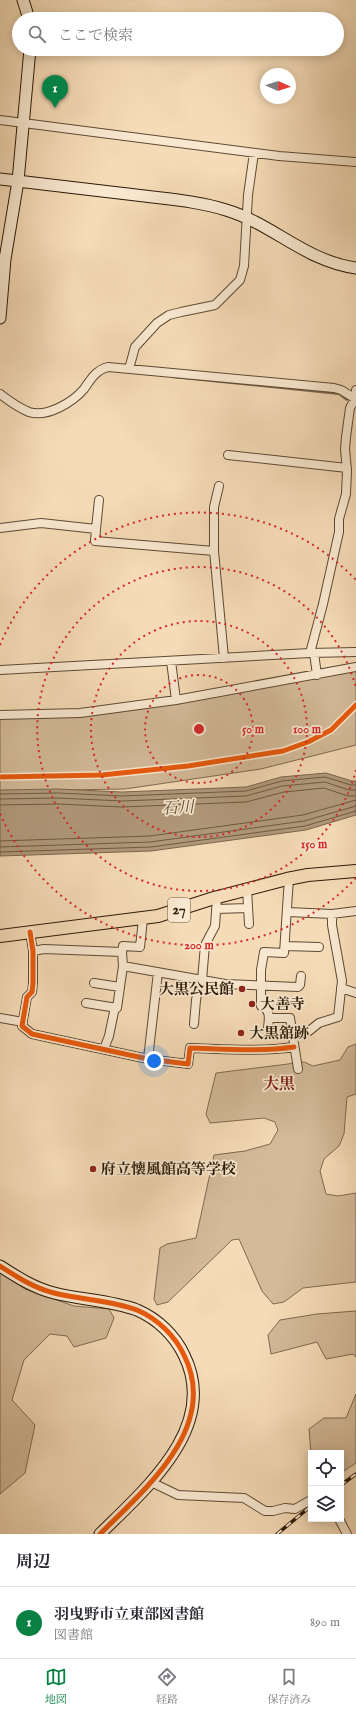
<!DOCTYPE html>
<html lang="ja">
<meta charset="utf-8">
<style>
body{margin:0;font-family:"IM FELL English","Noto Serif JP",serif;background:#f2f2f3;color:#2b2b33}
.controls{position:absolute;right:12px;bottom:12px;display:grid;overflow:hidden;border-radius:0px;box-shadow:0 2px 10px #0003}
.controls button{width:36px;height:36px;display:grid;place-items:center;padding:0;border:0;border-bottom:1px solid #e1e1e2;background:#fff;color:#2b2b33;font:20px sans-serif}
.compass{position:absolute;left:260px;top:68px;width:36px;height:36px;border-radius:50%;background:#fff;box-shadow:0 2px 10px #0003;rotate:93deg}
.you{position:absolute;left:154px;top:1061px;width:14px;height:14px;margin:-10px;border:3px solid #fff;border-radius:50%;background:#1a73e8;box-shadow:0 0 0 6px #1a73e833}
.badge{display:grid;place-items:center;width:26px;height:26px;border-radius:50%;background:#0b8043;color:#fff;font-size:13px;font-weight:700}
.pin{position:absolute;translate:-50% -33px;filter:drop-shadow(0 1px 2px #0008)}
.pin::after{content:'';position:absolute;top:21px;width:14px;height:12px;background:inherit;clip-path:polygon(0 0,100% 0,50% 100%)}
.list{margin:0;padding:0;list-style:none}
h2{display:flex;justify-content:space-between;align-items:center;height:52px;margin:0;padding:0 16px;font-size:17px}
h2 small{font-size:13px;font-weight:400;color:#7c7c81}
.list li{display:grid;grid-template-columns:26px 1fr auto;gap:12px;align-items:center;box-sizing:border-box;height:72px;padding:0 16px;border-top:1px solid #e1e1e2}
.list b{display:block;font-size:15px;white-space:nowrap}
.list p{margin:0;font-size:13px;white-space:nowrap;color:#7c7c81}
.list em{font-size:13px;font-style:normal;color:#7c7c81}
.icon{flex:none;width:22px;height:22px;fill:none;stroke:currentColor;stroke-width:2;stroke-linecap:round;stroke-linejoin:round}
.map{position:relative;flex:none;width:356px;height:1534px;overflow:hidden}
.search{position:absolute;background:#fff;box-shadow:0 2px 10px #0003;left:12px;right:12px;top:12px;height:44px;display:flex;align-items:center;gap:10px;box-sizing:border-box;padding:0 14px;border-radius:22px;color:#7c7c81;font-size:15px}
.sheet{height:124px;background:#fff}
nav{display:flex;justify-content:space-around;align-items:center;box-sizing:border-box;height:56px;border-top:1px solid #e1e1e2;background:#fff;font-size:11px;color:#7c7c81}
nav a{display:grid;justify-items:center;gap:2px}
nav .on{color:#0b8043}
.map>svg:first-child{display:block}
</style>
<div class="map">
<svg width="356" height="1534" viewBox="0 0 356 1534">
<rect width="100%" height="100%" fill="#f5dbb7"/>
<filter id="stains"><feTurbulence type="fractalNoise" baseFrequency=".005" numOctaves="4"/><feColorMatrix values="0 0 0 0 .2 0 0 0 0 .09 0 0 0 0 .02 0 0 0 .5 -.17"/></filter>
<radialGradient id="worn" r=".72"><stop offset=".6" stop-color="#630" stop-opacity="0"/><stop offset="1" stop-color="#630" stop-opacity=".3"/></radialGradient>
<path fill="#d3ba99" stroke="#7f6a50" d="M356,671V745L261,769L125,789L0,791V718L74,717Z
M356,1044V1094L347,1097L344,1134L339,1146L324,1159L320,1171L326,1194L338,1196L356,1193V1282L303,1288L284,1302L273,1304L262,1291L239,1239L232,1240L168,1302L157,1305L154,1299L160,1248L167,1244L196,1238L214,1155L245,1151L270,1144L278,1130L275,1122L264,1118L210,1123L206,1114L216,1073L304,1062L313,1066L340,1060L348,1047Z
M0,1272L25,1289L74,1306L109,1309L114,1318L106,1338L74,1347L67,1336L50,1334L24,1360L12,1400L35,1425L25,1473L0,1494Z
M356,1311V1357L353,1354L326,1359L317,1342L271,1354L268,1335L280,1320L317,1314Z
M356,1394V1463L341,1473V1453H311L309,1429L324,1418H346Z"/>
<path fill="#b0997b" stroke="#7b664c" d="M326,773L352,781H356V815L306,830L151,851L0,856V790L58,789L122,792L246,787L281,777Z"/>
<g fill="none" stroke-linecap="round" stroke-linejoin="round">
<path stroke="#6e5a40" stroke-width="1" d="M0,794L58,793L122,796L246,791L282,781L325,777L351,785H356
M0,799L58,798L122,801L246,796L282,786L325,782L349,790H356
M0,805L58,804L122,807L246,802L284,792L324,788L348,796H356
M0,841L150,836L303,815L356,800
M0,847L150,842L304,821L356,806
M0,852L151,847L305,826L356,811"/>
<path stroke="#7b664c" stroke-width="2" d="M172,377L339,394L347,400"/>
<defs>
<path id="street" d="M0,120L279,156L356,162
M129,369L135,347L157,323L169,315L181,312L215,305L240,280L244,266L248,195L254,153
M0,394C9,401 19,408 29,412C47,418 73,402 84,389C91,379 96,370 108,367L334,388L341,390L356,399
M228,455L347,468
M219,486L214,507V551L224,658
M0,528L41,523L96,529L99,500
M96,529L95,541L214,551
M310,653L323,604L339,532V519L346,494L347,471L345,449L346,437L350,408L355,399L356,390
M314,653L317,675
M171,661L176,700
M0,670L310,653L356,652
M0,715L80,713L176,700L356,667
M247,889L249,924
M216,909L248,908
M288,912L332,914L356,911
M30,932L33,951V983L32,992L27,997L22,1026L32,1034L148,1059L188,1064L190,1048C224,1049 259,1052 294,1047
M285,946L319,947
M33,951L44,949L122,952L123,966L117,1008L86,1003
M122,952L123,946L140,947L143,919
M123,966L225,984L298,987L300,985L301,976
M202,980L205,945L215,926L217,897
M94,983L120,987
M341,988L356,993
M0,1018L23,1022
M269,1018H290L298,1069
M194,1024L196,1000L200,980
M268,1028C269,1018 271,1010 261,1006V970L264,952L284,953L289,878
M292,1034L309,1031L319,1023L338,1017L342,981L332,925V914
M104,1049L109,1036L115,1007
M148,1059L158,972
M151,1482L178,1495L244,1498L265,1511H273L285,1508L295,1509L309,1501L311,1505
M339,1519L347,1534"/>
<path id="secondary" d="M23,0L29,19
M0,179C45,184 91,190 136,195C166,199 198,201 226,210C273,224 305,261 356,268
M0,318L5,259L18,181L30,49
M0,1266C17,1277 34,1288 54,1293C82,1300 110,1300 137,1310C158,1319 175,1336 184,1355C220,1427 145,1489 100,1534"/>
<path id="primary" d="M0,936L158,916L214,898L287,879L308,875L356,871"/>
</defs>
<use href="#street" stroke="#5e4a32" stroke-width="10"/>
<use href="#secondary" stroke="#2b1a06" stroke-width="13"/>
<use href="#primary" stroke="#2b1a06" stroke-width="14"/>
<use href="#street" stroke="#f8e8d0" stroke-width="8"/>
<use href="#secondary" stroke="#f8e8d0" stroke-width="11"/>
<use href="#primary" stroke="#f5dbb7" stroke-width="12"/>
<defs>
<path id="rail" d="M341,1485L356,1474
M277,1534L311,1506"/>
</defs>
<use href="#rail" stroke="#2b1a06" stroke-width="3.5"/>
<use href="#rail" stroke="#f8e8d0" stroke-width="2" stroke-dasharray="6" stroke-linecap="butt"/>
<defs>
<path id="cycleway" d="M0,777L102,775L188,766L283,751L308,742L331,730L356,705
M30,932L33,951V983L32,992L27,997L22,1026L32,1034L148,1059L188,1064L190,1048C224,1049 259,1052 294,1047
M0,1266C17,1277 34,1288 54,1293C82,1300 110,1300 137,1310C158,1319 175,1336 184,1355C220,1427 145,1489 100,1534"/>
</defs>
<use href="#cycleway" stroke="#f8e8d0" stroke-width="8"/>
<use href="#cycleway" stroke="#e8590c" stroke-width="5"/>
</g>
<g fill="none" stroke="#d62828" stroke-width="2" stroke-dasharray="2 4">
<circle cx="199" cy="729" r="54"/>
<circle cx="199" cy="729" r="108"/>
<path d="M356 770A162 162 0 1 1 356 688"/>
<path d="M356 878A216 216 0 0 1 0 813M0 645A216 216 0 0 1 356 580"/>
</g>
<g fill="#8f2418" stroke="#f8e8d0" stroke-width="1.5">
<circle cx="242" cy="989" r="4"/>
<circle cx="252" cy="1004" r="4"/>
<circle cx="241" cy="1033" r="4"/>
<circle cx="93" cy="1169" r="4"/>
</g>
<g text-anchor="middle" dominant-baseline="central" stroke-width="3.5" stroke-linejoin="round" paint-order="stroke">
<rect fill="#f8e8d0" stroke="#685843" stroke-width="1" x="168" y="898" width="22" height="24" rx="3"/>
<g font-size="14" font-weight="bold" fill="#2b1a06">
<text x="179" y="910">27</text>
</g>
<g font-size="15" font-weight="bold" fill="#2b1a06" stroke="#f8e8d0" text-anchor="start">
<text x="234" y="989" text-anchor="end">大黒公民館</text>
<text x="260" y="1004">大善寺</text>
<text x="249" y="1033">大黒舘跡</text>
<text x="101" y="1169">府立懐風館高等学校</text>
</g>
<g font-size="16" font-style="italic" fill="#604d35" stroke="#f8e8d0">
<text transform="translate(178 809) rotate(-4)">石川</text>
</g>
<g font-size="16" font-weight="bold" fill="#7a1f14" stroke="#f8e8d0">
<text x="279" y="1085">大黒</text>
</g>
</g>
<circle cx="199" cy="729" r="6" fill="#d62828" stroke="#f8e8d0" stroke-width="2"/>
<g font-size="12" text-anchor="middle" font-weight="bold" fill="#d62828" stroke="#f8e8d0" stroke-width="3.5" stroke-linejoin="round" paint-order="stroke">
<text x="253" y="733">50 m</text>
<text x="307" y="733">100 m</text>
<text x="314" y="848">150 m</text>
<text x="199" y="949">200 m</text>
</g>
<rect width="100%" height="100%" filter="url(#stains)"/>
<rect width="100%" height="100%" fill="url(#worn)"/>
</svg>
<div class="controls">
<button><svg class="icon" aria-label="locate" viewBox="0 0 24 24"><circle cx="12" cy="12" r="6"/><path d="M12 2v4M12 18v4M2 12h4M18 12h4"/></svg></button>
<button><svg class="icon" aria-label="layers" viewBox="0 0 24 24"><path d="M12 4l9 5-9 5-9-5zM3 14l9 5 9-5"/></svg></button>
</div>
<svg class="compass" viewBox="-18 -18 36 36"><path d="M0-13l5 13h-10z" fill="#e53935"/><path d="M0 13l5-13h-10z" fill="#7c7c81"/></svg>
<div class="you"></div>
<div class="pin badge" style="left:55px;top:108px">1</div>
<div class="search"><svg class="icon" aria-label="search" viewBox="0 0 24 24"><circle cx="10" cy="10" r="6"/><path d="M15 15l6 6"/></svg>ここで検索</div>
</div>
<section class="sheet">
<h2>周辺<small></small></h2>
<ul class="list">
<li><span class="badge">1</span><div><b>羽曳野市立東部図書館</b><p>図書館</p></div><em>890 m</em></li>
</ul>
</section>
<nav>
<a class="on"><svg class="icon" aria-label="map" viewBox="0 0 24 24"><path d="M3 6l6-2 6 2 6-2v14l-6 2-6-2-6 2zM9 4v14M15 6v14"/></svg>地図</a>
<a><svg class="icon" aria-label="directions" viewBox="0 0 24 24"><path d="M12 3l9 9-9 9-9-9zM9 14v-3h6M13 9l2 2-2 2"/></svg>経路</a>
<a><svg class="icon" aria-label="saved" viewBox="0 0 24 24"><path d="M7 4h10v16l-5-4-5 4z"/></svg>保存済み</a>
</nav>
